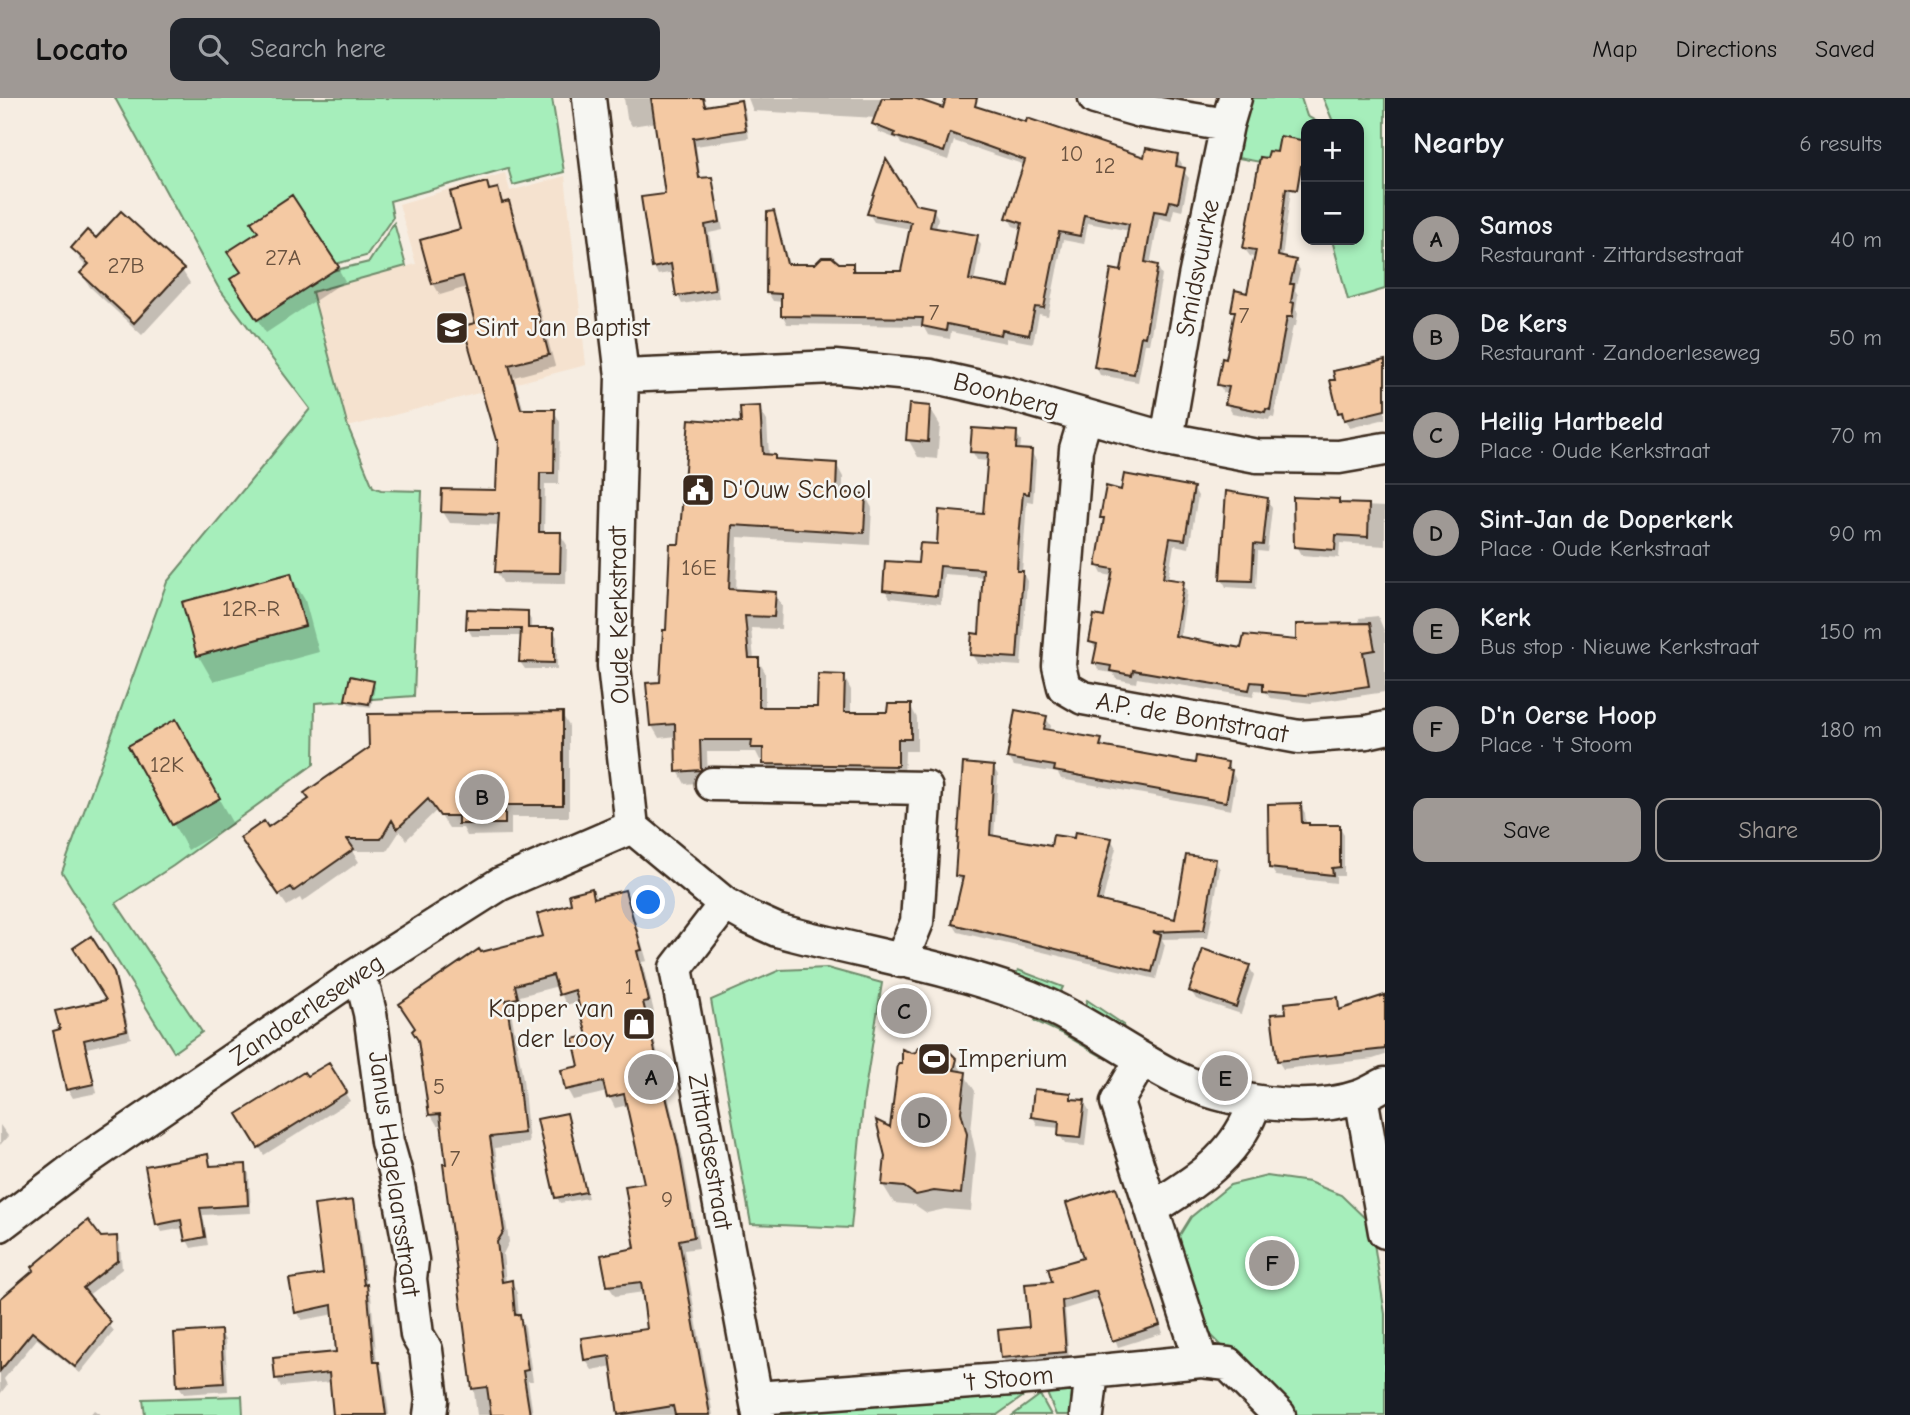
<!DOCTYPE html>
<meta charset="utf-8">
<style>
body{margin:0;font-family:"Comic Neue",sans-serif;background:#20242c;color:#f1f3f6}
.controls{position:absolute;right:21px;top:21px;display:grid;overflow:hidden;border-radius:14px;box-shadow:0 4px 10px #0003}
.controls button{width:63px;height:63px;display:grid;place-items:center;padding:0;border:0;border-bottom:2px solid #363941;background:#171b24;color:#f1f3f6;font:35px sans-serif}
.you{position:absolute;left:649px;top:805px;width:24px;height:24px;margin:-18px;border:5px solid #fff;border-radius:50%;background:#1a73e8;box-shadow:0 0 0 10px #1a73e833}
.badge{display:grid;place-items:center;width:46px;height:46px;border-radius:50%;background:#9f9995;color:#111;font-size:23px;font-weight:700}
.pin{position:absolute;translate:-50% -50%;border:4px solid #fff;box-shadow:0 2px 7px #0006}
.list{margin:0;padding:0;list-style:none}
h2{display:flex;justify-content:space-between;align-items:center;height:91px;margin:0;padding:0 28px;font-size:30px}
h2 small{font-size:23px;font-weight:400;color:#9ea1a6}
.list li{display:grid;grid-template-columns:46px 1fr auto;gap:21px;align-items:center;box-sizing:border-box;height:98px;padding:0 28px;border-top:2px solid #363941}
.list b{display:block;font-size:26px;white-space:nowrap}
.list p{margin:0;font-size:23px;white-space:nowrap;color:#9ea1a6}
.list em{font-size:23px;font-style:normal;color:#9ea1a6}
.actions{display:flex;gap:14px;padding:21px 28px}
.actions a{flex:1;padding:16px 0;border:2px solid #9f9995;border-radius:14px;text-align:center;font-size:24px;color:#9f9995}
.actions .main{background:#9f9995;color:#111}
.icon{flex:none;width:38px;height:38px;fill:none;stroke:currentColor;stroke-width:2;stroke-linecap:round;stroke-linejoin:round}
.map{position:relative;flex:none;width:1385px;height:1317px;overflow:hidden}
header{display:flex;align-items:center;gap:42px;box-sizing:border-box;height:98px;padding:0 35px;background:#9f9995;color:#111}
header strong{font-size:33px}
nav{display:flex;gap:38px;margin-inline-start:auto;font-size:24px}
.search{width:490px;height:63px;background:#20242c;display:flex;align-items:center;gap:18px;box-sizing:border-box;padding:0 24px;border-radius:14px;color:#9ea1a6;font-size:26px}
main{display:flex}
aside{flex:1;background:#171b24}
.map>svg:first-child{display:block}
</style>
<header>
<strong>Locato</strong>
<div class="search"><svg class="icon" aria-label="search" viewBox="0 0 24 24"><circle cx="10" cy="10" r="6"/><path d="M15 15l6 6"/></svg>Search here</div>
<nav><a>Map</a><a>Directions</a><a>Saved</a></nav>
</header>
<main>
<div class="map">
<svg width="1385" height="1317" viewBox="0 0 1385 1317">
<rect width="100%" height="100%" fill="#f6ede2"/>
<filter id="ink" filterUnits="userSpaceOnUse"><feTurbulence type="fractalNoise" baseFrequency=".0143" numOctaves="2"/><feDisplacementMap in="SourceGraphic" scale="14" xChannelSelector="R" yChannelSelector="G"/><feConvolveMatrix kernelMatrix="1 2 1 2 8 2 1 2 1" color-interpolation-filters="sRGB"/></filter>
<g filter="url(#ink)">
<path fill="#f5e2cf" d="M505,75L510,93L565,78L586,267L348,329L312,193L416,166L399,106Z"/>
<path fill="#a6eebb" stroke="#708c6c" stroke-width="2" d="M115,0H552L564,74L513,87L508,70L390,103L393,119L366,158L305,174L307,179L369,164L394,125L406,168L312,194L348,329L373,389L381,392L422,393L414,598L315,605L314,666L173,768L116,805L202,934L174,954L62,774L167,484L310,311L218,189Z
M1248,0H1301L1307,18L1321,26H1306V72L1238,60Z
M1323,0H1385V191L1348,202L1332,142H1359V26H1334Z
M827,870L882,885L864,998L851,1130L751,1126L711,902L780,872Z
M1018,872L1063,889L1059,897L1015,880Z
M1087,902L1124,927L1122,933L1084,910Z
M1038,916L1106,951L1103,959L1063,936L1035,923Z
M1267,1078L1309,1084L1341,1097L1371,1126L1385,1216V1317H1291L1209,1235L1194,1216L1173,1148L1191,1119L1230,1087Z
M1077,1285L1078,1317H1056L1044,1288Z
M1035,1290L997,1317H778L777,1314L786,1308Z
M1040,1297L1051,1317H1013Z
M242,1298L243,1317H145L143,1301Z"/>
<path fill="#0003" d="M624,0H704L705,3H702L708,16L706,3L707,9L740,4L745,12L749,40L696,48L701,82L711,81L715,89L723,132L709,135L719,200L682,206L678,198L674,174L658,177L654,169L667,97L657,24L632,28L627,20Z
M748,0H909L944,12L948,0H960L975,5L978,11L1146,62L1177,58L1182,66L1181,71L1189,80L1182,113L1174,111L1171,123L1159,120L1150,167L1157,168L1162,177L1149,246H1145L1138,284L1100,277L1096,269L1122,175L1130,133L1088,125L1084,146L1063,142L1048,218L1039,216L1033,245L1006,240V245L951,234L950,241L928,237L923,228L787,226L783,218V204L773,203L768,195L773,115L778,123L789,168L852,167L857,174L903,175L911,131L874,124L869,116L914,108L933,111L938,120L936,131L976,139L981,147L974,184L1011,191L1022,131L1013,128L1008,119L1025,67L954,43L948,62L901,46L899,42L879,34L874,26L876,20L753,13Z
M1294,67L1282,161L1295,164L1300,172L1295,192L1298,197L1296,211L1298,215L1296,228H1293L1274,320L1270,319L1269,322L1232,315L1227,306L1229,296L1224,295L1219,287L1227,263L1236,218L1233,213L1248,197L1256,160L1250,158L1244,150Z
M487,86L491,94L497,92L504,106L508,105L514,116L555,268L514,279L524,313H554L560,324L559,386H545L544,436H560L567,447L566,486L503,485L496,473L500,427L450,425L443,414L498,394L500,345L477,226L467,189L440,197L433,185Z
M96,142L182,172L190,185L142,237L90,189L82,176L88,170L81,163L73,150Z
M338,170L345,183L266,235L240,195Z
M1385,264V321L1350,330L1340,314Z
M929,309L940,327L937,361L918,359L908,341Z
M759,310L767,323L769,358H774L777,363L836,366L843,379V396L865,397L872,410L870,447L738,439L736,493L775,495L782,508L781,531L751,530L754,562H758L765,574V610H819L844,579L851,592V616H889L910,607L917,620V653H905L904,680L772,678L765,662H760L756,654H707L708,684L685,686L678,673L677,638L659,640L652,628L662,586L681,448L743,327Z
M1016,335L1021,343L1020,353L1031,354L1036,362L1033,404L1027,403L1022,474L1027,483L1021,568L977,565L972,557L981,538L985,479L944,476L941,506L890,500L885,492L920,467L938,448L985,418L989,363L977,362L972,353Z
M1193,390L1198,398L1189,450L1174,447L1168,482L1183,485L1187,493L1180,540L1242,552L1298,544L1360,527L1359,520L1378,518L1385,535V594L1311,605L1270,600L1265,593L1255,592L1253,599L1137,580L1136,585L1116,581L1113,575L1099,573L1095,565L1097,552L1091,544L1106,521L1113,478L1102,476L1098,468L1105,425L1102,419L1123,394Z
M1267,402L1272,410L1267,454L1258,453L1256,491L1226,489L1222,481Z
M1338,402L1341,407L1385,409V448L1340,445L1339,460L1301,457L1296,448Z
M290,477L305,502L319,554L213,583L198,557Z
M527,515L531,522V532H553L557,539V571H525L520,564L522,538H472L468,531Z
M373,585L375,589L371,609L349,606L347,602Z
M562,616L569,628V719H511V737L467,738L463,730H449L437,712L406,742L400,733L387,753H352L359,764L302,804L300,800L287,808L249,753L268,732Z
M1046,620L1051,628L1050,634L1101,643L1105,651L1196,667L1227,665L1236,682L1231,712L1061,681L1058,675L1014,668L1009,660Z
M175,623L233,726L188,752L130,649Z
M993,669L998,677L994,739L1053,750L1076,742L1111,741L1116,750L1102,805L1176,823L1215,763L1220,771L1208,840L1162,841L1165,847L1156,881L958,834L953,826L963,786L957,777Z
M1300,707L1305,715L1306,726L1310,729H1339L1344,737V778H1336V785L1276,778L1270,769Z
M591,792L596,801L624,794L630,805L647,863L642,864L654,914L648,915L683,1060L699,1150L684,1152L713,1317H620L613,1268L592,1272L585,1261L649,1232L644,1194L615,1198L608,1187L637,1152L646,1086L628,1007L615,1010L607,994L573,1002L567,991L581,969L589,939L580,903L566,907L558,888L520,898L523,911L511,913L523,981L529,1045L495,1050L509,1144L503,1156L506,1185L511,1184L517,1195L519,1219L525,1229L533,1283H528L533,1317H477L445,1068L448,1067L443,1027H437L431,1017L480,856L545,839L573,808Z
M1249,869L1254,877L1241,916L1196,901L1191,893Z
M113,875L118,884L131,940L87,950L97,995L73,1000L68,992L55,934L108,903Z
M1385,898V957L1373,961L1283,971L1278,963L1288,916L1337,901L1342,913Z
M912,957L955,962L975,993L971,1033L976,1056L971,1113L945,1111L927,1115L915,1107L894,1105L883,1087L903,968Z
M328,968L350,1003L264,1057L239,1017Z
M1070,997L1074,1003L1084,1004L1089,1012L1085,1048L1065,1046L1060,1037V1030L1038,1028L1033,1019Z
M566,1017L588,1100L560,1105L557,1099Z
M0,1027L8,1038L0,1047Z
M207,1058L213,1070L245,1068L249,1076L251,1115L203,1117L208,1147L191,1150L187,1142L184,1130L162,1134L158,1126Z
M1115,1091L1163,1235L1118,1249L1100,1200L1065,1211L1069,1261L1007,1267L1002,1259L1030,1231L1054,1185L1085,1161Z
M352,1104L357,1112L367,1191L371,1197L377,1266L383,1274L389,1317H335L331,1284L281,1289L277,1280L338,1256L335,1216L302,1222L297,1214L325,1177Z
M116,1139L120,1147L122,1171L87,1198L114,1233L80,1275L37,1241L4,1281L7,1287L0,1296V1204L100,1141Z
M220,1234L225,1242L228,1293L184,1296L179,1288Z
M94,1312L101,1317H90Z"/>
<path fill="#f4c9a3" stroke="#3b2a1e" stroke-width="2" d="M651,0H703L705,8L741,2L746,32L693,40L699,80L712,79L720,124L705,127L715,192L676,198L671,166L652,170L641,99L665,96Z
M882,0H914L943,10L946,0H977L975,8L1026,24L1027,20L1144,59L1146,50L1178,56L1176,68L1185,70L1178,105L1170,103L1167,115L1154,113L1145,164L1158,167L1145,239L1141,238L1134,276L1094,269L1111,171L1121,173L1129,126L1084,117L1080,138L1059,134L1044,210L1035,209L1029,237L1002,232L1001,237L947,226L946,233L922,228L923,220L781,218V196L766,195L767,114L774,113L787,166H815L822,159H832L839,165H853V173H901L911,124L867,116L886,61L915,106L934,110L930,129L978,137L969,182L1009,189L1022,125L1006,120L1025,62L950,35L944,54L894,38L895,35L872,26Z
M1280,38L1306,43V69L1301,68L1297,92L1286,90L1278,158L1296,162L1290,186H1294L1291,204L1294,205L1292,219H1287L1270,312L1266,311L1265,314L1225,306L1229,289L1217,287L1222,260L1226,261L1235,213H1231L1235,192L1247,195L1256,152L1243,150L1260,59L1267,60L1269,53L1277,54Z
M487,84L489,92L498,90L502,105L509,103L549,257L509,267L521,311H555L554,375H540L539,434H561L560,475L495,474L499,416L441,414L442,391L496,392L498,342H496L463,228L475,225L463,178L432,186L420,142L460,131L450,94Z
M292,97L339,169L257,222L230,181L241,174L227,154L258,134L251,124Z
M121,113L184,171L134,225L80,175L89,166L71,150L87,132L96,140Z
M1385,262V312L1344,322L1342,314L1338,315L1330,282H1335L1333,273Z
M909,306L930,308L928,344L906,342Z
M760,308L763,356L775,357V361L837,365L836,394L866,396L864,435L732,427L729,491L776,494L774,519L745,518L749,560H759V609H817L818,576L845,577L844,614H887L888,606H911V641H898V668L763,666V650H751L752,642H700L701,672L676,674L675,626L650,628L646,585L660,584L663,532H666L670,446H679L689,321L741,325L740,309Z
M972,330L1017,333L1016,351L1032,352L1029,396L1023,395L1018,452L1017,473H1023L1017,560L970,557L972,535L979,536L983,471L940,468L937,498L883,492L885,463L918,465L920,445L937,446L939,412L983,416L988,355L970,354Z
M1124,376L1194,389L1185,442L1170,440L1163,480L1184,483L1175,538L1241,550L1244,537L1296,542V526L1370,525L1375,552L1363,554L1369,588L1306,597L1263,593V585L1251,584L1249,592L1133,572L1132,577L1110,573L1111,568L1093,565L1097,546L1089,544L1094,517L1104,519L1113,471L1096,468L1104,420H1100L1106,388L1121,392Z
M1226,393L1268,400L1263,447L1254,446L1252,483L1220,482Z
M1293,399L1339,401V405L1369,406L1368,439L1336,437L1335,452L1294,449Z
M291,475L305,528L197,558L182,504Z
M467,511L528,513V530H554V565L519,564L521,531H466Z
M350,578L374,583L369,606L345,602Z
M1015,612L1047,618L1044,631L1102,641L1100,648L1195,665L1196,658L1228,664L1227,671L1232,672L1226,704L1054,673L1055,668L1007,660Z
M563,614V707H505V726H458V718H440L428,701L397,731L392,722L381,741H347L354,751L294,793L291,789L279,797L240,740L264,723L268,729L309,701L304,695L369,650L368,616Z
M176,621L220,700L172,727L128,648Z
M963,665L994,668L990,737L1051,748L1053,737L1074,740L1075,734L1112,740L1097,802L1175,821L1186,757L1216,761L1204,832L1153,834L1161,837L1152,874L952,826L963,779L955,778Z
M1301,705L1302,725H1309V727H1340V769L1332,770L1333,777L1269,770L1268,706Z
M592,790L594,800L625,792L642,852L637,853L649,903L643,904L678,1048L694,1139L679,1142L710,1317H675L673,1308L618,1317L610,1258L584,1262L581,1240L647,1231L641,1184L607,1188L601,1157L635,1150L625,1088L644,1085L624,996L607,1000L603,984L565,992L561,972L579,968L573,941L587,938L575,892L559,897L553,877L515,887L518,900L506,902L517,969L524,1035L490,1039L504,1133L497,1144L502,1184L512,1182L515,1217L520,1216L528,1272L523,1273L530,1317H491L487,1289L472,1291L443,1066H446L440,1016L429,1017L418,942L412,933L415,930L399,906L479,851L481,854L543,838L537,816L571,806L569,796Z
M91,838L114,874L127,932L84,942L94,986L66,992L53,933L60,931L55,913L106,902L73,850Z
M1203,851L1250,867L1236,909L1189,893Z
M1385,897V951L1277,963L1271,916L1286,915L1285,905L1338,899L1339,912Z
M918,949L949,953L957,961L954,972L966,974L961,1014L967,1036L961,1096L934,1093L916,1097L904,1089L882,1087L885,1058L876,1022L890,1029L898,966H902V951L912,955L916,954Z
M329,965L347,994L258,1050L237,1016L304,974L307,978Z
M1034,991L1071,995V1001L1085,1002L1080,1040L1058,1038L1059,1023L1031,1019Z
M567,1015L586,1094L555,1100L537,1021Z
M208,1056L210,1068L246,1066L248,1107L200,1110L205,1139L185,1143L181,1122L156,1127L145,1068Z
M1116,1089L1160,1227L1112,1243L1096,1193L1062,1203L1066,1254L1001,1260L998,1232L1029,1229L1025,1186L1052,1184L1048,1170L1083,1160L1066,1105Z
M353,1102L364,1187L367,1186L374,1264H379L386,1317H333L329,1275L275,1281L273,1260L336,1254L332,1207L295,1215L289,1181L323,1176L314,1107Z
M88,1122L101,1139L117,1138L118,1162L83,1190L111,1224L75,1269L32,1234L0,1273V1201L34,1172L32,1169Z
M221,1232L224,1285L177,1288L174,1235Z"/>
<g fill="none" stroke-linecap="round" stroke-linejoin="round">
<defs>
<path id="minor" d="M589,0L622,278L614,568L632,729L725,806L748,819L777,832C861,855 948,868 1029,899C1081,920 1125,954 1174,979C1226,1004 1306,1017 1361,998C1369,995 1377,990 1385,986
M1095,0L1141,13L1227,27
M622,278L835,269L931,278L1002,294L1167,341L1257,358L1339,359L1385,351
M1086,318L1076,351L1059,568L1064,589L1083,600L1299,639L1367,634L1385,630
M1167,341L1195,179L1227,27L1235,0
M712,686L926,690L917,824L901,863
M725,806L676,870L759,1317
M355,878L365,895L370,915L387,1044L396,1076L412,1162L410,1181L417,1237L426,1252L432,1302L430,1317
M1142,961L1117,1004L1201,1263
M1361,998L1385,1134
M1152,1111C1198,1081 1237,1059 1255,1004
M0,1127L84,1063L355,878L500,786L632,729
M756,1300L1040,1279L1201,1263L1228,1266L1279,1317
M1087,1317L1092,1274"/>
</defs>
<use href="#minor" stroke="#3b2a1e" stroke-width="37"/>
<use href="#minor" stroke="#f6f6f2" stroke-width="32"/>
</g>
</g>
<defs>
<symbol id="school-square" viewBox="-11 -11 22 22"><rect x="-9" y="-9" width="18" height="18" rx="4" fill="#3b2a1e" stroke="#f6f6f2"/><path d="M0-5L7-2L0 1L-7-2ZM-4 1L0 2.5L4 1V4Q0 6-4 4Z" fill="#fff"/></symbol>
<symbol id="civic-square" viewBox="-11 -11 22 22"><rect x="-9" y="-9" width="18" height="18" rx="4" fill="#3b2a1e" stroke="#f6f6f2"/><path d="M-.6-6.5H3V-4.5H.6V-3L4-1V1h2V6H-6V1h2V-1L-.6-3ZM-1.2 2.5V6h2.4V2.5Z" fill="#fff"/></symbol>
<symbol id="shop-square" viewBox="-11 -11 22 22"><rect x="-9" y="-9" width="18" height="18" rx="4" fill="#3b2a1e" stroke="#f6f6f2"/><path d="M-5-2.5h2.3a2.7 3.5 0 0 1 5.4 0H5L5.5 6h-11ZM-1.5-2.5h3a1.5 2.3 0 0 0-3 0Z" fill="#fff"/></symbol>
<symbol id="stadium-square" viewBox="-11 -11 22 22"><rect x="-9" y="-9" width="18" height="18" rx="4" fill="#3b2a1e" stroke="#f6f6f2"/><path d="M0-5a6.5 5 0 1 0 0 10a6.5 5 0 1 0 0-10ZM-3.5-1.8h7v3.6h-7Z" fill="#fff"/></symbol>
</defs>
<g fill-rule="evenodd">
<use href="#school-square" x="433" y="211" width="38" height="38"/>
<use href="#civic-square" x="679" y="373" width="38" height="38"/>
<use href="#shop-square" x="620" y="907" width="38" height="38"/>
<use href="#stadium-square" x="915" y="942" width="38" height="38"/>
</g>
<g text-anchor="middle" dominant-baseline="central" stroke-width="5" stroke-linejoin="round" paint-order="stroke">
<g font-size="23" fill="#69523f">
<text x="1072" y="55">10</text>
<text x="1105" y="67">12</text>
<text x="283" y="159">27A</text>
<text x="126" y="167">27B</text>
<text x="934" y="214">7</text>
<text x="1244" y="217">7</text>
<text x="699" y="469">16E</text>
<text x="251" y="510">12R-R</text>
<text x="167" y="666">12K</text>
<text x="629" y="888">1</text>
<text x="439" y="988">5</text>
<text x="455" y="1060">7</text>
<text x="667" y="1101">9</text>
</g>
<g font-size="26" fill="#3b2a1e" stroke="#f6f6f2">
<text transform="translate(1198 170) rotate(-79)">Smidsvuurke</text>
<text transform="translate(1006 297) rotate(15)">Boonberg</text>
<text transform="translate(619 517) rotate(-91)">Oude Kerkstraat</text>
<text transform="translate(1192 620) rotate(10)">A.P. de Bontstraat</text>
<text transform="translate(307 912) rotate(-34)">Zandoerleseweg</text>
<text transform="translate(710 1054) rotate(80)">Zittardsestraat</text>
<text transform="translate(394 1076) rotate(82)">Janus Hagelaarsstraat</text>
<text transform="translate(1008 1281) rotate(-5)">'t Stoom</text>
</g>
<g font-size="26" fill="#3b2a1e" stroke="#f6f6f2" text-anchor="start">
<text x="476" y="230">Sint Jan Baptist</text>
<text x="722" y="392">D'Ouw School</text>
<text x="614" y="911" text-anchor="end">Kapper van<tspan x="614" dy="30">der Looy</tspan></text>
<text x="958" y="961">Imperium</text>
</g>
</g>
</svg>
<div class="controls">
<button>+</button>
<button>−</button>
</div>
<div class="you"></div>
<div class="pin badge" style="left:651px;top:979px">A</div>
<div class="pin badge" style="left:482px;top:699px">B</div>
<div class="pin badge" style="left:904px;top:913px">C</div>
<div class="pin badge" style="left:924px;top:1022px">D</div>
<div class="pin badge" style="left:1225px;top:980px">E</div>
<div class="pin badge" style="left:1272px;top:1165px">F</div>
</div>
<aside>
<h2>Nearby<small>6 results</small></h2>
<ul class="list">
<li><span class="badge">A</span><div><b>Samos</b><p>Restaurant · Zittardsestraat</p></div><em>40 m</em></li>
<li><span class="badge">B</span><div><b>De Kers</b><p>Restaurant · Zandoerleseweg</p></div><em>50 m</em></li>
<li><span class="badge">C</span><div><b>Heilig Hartbeeld</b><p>Place · Oude Kerkstraat</p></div><em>70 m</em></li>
<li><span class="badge">D</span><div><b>Sint-Jan de Doperkerk</b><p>Place · Oude Kerkstraat</p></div><em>90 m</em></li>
<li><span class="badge">E</span><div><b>Kerk</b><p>Bus stop · Nieuwe Kerkstraat</p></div><em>150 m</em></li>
<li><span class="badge">F</span><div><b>D'n Oerse Hoop</b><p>Place · 't Stoom</p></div><em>180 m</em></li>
</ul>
<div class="actions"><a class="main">Save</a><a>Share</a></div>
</aside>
</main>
